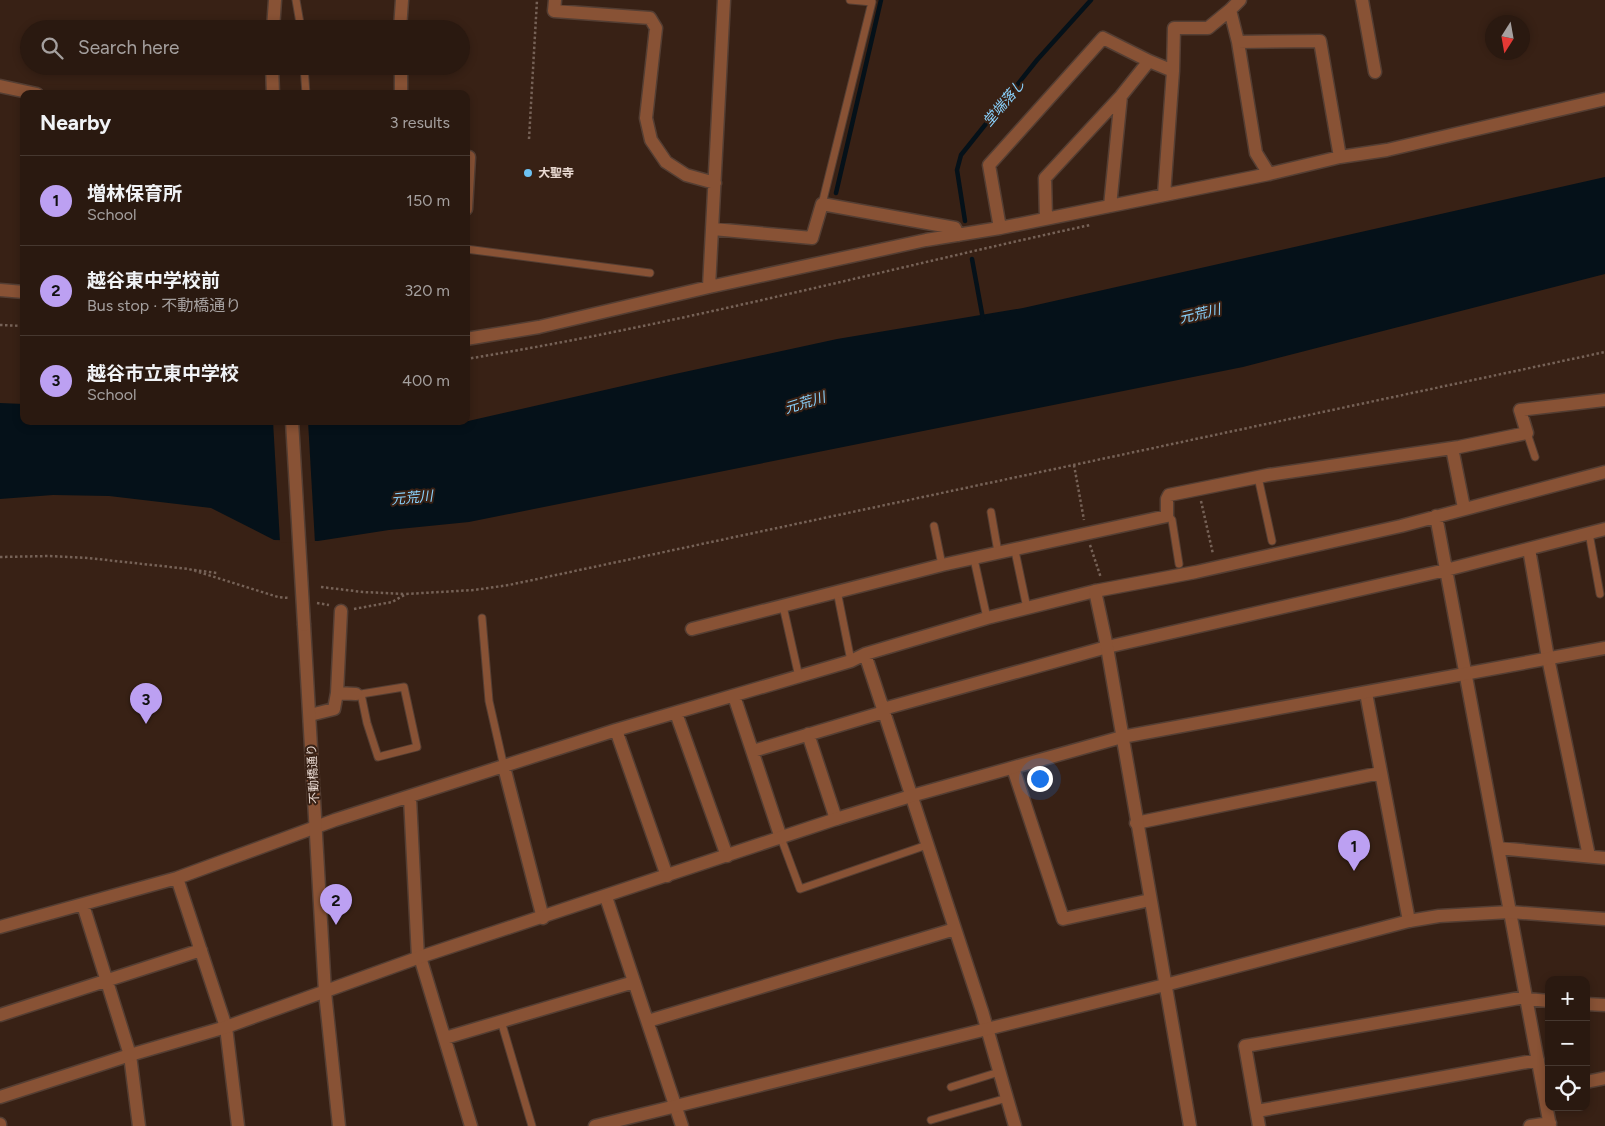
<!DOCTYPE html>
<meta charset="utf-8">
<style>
body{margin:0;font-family:Figtree,"Noto Sans JP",sans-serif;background:#36261e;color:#f1f3f6}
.controls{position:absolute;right:15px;bottom:15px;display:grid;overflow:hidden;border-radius:10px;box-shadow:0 2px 8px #0003}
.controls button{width:45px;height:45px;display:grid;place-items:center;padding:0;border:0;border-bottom:1px solid #463830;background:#2a1910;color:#f1f3f6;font:25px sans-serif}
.compass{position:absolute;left:1485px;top:15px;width:45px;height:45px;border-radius:50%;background:#2a1910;box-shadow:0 2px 8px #0003;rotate:191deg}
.you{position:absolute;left:1039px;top:778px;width:18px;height:18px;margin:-12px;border:4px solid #fff;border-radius:50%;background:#1a73e8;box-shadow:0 0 0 8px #1a73e833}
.badge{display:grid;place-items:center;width:32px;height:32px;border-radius:50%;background:#bca0f2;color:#111;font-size:16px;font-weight:700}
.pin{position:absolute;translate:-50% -41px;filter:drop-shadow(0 1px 2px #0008)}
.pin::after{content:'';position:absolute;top:26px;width:18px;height:15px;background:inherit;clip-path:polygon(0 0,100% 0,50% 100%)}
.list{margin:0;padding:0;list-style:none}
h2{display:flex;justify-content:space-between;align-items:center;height:65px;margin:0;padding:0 20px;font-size:21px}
h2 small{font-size:16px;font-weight:400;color:#a5a09f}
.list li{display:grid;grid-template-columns:32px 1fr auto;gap:15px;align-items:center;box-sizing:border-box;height:90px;padding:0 20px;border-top:1px solid #463830}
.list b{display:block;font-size:19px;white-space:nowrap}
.list p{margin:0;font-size:16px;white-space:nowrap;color:#a5a09f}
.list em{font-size:16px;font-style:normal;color:#a5a09f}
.icon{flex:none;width:28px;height:28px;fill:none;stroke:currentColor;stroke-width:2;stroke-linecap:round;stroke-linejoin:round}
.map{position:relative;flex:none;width:1605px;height:1126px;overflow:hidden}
.search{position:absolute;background:#2a1910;box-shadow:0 2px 8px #0003;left:20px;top:20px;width:450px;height:55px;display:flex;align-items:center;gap:12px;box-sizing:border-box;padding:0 18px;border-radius:28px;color:#a5a09f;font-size:19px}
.panel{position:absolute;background:#2a1910;box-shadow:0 2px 8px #0003;left:20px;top:90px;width:450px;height:335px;border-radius:10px}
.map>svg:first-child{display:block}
</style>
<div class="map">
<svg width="1605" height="1126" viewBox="0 0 1605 1126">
<rect width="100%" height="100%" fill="#382115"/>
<path fill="#051119" d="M1605,177V274L1243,367L469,522L389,530L318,541L274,540L211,508L109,496L53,495L0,499V403L24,404V421H331L370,423L455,424L675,374L837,339L1023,308Z"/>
<path fill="#382115" d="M273,421H308L315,543L280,542Z"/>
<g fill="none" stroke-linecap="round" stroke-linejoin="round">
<path stroke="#051119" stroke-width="4.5" d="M836,193L881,0
M965,221L957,170L961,155L1037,60L1091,0
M972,259L983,319"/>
<defs>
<path id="service" d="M296,0L301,29
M304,66L306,94
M822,204L872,2L850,0
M466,249L650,273
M1527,433L1535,457
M1258,477L1272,541
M991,512L998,552
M1167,514L1172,520L1179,564
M934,526L942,565
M1589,533L1600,594
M1015,551L1027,608
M974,559L987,618
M837,591L851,661
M783,606L799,677
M482,618L489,701L504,767
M404,687L417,747L378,757L367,723L361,694Z
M781,838L800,889L927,845
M501,1021L532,1126
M951,1087L999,1072
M931,1120L1007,1098"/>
<path id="minor" d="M555,0L554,11L650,18L656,28L646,118L651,140L666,162L686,175L715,183
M1240,0L1230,10L1238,42L1256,153L1269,174
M1362,0L1375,72
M400,29L402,0
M1238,42L1320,41L1340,157
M401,66V94
M0,86L37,94
M1164,195L1173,71L1174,28H1208L1230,10
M1110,206L1121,96
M466,209L469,157
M1046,218L1045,178L1121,96L1149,61L1173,71
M1000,228L989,165L1103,38L1149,61
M713,229L812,238L822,204L955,228L958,235
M709,287L724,0
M0,290L24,292
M466,339L539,327L709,287L926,240L1000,228L1269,174L1340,157L1387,150L1605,99
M1452,448L1464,508
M1436,516L1550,1126
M1529,549L1548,658L1589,856
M692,629L942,565L1167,516V499L1169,495L1268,475L1459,447L1527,433L1520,410L1605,400
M865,654L982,1011L1015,1126
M337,693L356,694
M1366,693L1409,921
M734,696L781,838
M883,709L1107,647L1446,570L1605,529
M676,713L727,856
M310,715L334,709L337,693L341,611
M616,730L667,876
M808,734L836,819
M753,751L884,712
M504,767L543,918
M1013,768L1063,919L1150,900
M410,798L418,958
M1136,823L1380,773
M1498,848L1605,858
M177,878L226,1027L238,1126
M606,897L682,1126
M83,905L130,1055L139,1126
M0,927L177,878L335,820L616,730L851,661L865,654L987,618L1095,591L1196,572L1401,526L1605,472
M420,957L471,1126
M1527,999L1549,1001
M1586,1004L1605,1005
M0,1015L201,950
M648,1021L955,929
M445,1038L634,982
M1586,1082L1605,1078
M1257,1111L1538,1060
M0,1124V1126
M1259,1126L1245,1046L1526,997
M1530,1126L1550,1123"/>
<path id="tertiary" d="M273,29L275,0
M272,66L273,94
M1095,591L1107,647L1190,1126
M304,625L325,992L339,1126
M0,1097L130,1055L226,1027L420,957L836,819L911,796L1122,737L1605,648
M595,1126L1165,985L1409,921L1439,916L1510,912L1605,919"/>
</defs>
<use href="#service" stroke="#543e33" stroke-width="9"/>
<use href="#minor" stroke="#543e33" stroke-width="15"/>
<use href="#tertiary" stroke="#543e33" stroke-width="15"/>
<path stroke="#766257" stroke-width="2.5" stroke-dasharray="2.5 2.5" stroke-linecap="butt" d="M529,139L537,0
M0,325L24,326
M466,359C677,325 882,270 1090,225
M1074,465L1084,520
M1201,501L1213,554
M1090,545L1101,578
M0,557L49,556L88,558L189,569L278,597L289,598
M194,570L217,573
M321,587L363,592L405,594
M317,603L329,605
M354,609L392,602L406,594L474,590L509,585L1605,352"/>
<use href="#service" stroke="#885235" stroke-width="7"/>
<use href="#minor" stroke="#885235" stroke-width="12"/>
<use href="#tertiary" stroke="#885235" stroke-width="12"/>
<defs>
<path id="tertiary-bridge" d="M292,421L304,625"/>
</defs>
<use href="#tertiary-bridge" stroke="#543e33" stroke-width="15" stroke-linecap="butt"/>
<use href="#tertiary-bridge" stroke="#885235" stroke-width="12"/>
</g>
<circle fill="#6dc2f3" stroke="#382115" stroke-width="2" cx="528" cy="173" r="5"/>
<g text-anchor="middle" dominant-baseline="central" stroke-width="4" stroke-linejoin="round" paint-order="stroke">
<g font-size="12" font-weight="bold" fill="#e9d9d1" stroke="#382115" text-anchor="start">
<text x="538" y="173">大聖寺</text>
</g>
<g font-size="12" fill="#e9d9d1" stroke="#382115">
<text transform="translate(313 774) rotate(-93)">不動橋通り</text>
</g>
<g font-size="14" font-style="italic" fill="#8ad2fd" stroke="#382115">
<text transform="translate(1004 103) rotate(-50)">堂端落し</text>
<text transform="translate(1200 314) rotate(-13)">元荒川</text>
<text transform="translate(805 403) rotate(-17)">元荒川</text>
<text transform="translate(412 498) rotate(-5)">元荒川</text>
</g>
</g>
</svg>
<div class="controls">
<button>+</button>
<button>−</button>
<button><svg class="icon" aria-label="locate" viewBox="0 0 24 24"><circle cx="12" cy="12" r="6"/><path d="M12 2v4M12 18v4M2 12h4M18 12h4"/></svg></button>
</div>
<svg class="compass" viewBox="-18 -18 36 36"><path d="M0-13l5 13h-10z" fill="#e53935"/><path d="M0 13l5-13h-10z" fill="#a5a09f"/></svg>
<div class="you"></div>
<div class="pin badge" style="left:1354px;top:871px">1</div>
<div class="pin badge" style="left:336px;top:925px">2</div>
<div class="pin badge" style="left:146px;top:724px">3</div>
<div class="search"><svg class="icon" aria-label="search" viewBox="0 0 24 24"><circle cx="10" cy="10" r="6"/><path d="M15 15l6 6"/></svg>Search here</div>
<section class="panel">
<h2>Nearby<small>3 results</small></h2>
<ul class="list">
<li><span class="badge">1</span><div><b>増林保育所</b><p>School</p></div><em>150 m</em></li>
<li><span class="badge">2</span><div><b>越谷東中学校前</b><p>Bus stop · 不動橋通り</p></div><em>320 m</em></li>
<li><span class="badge">3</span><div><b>越谷市立東中学校</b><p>School</p></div><em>400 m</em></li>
</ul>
</section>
</div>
